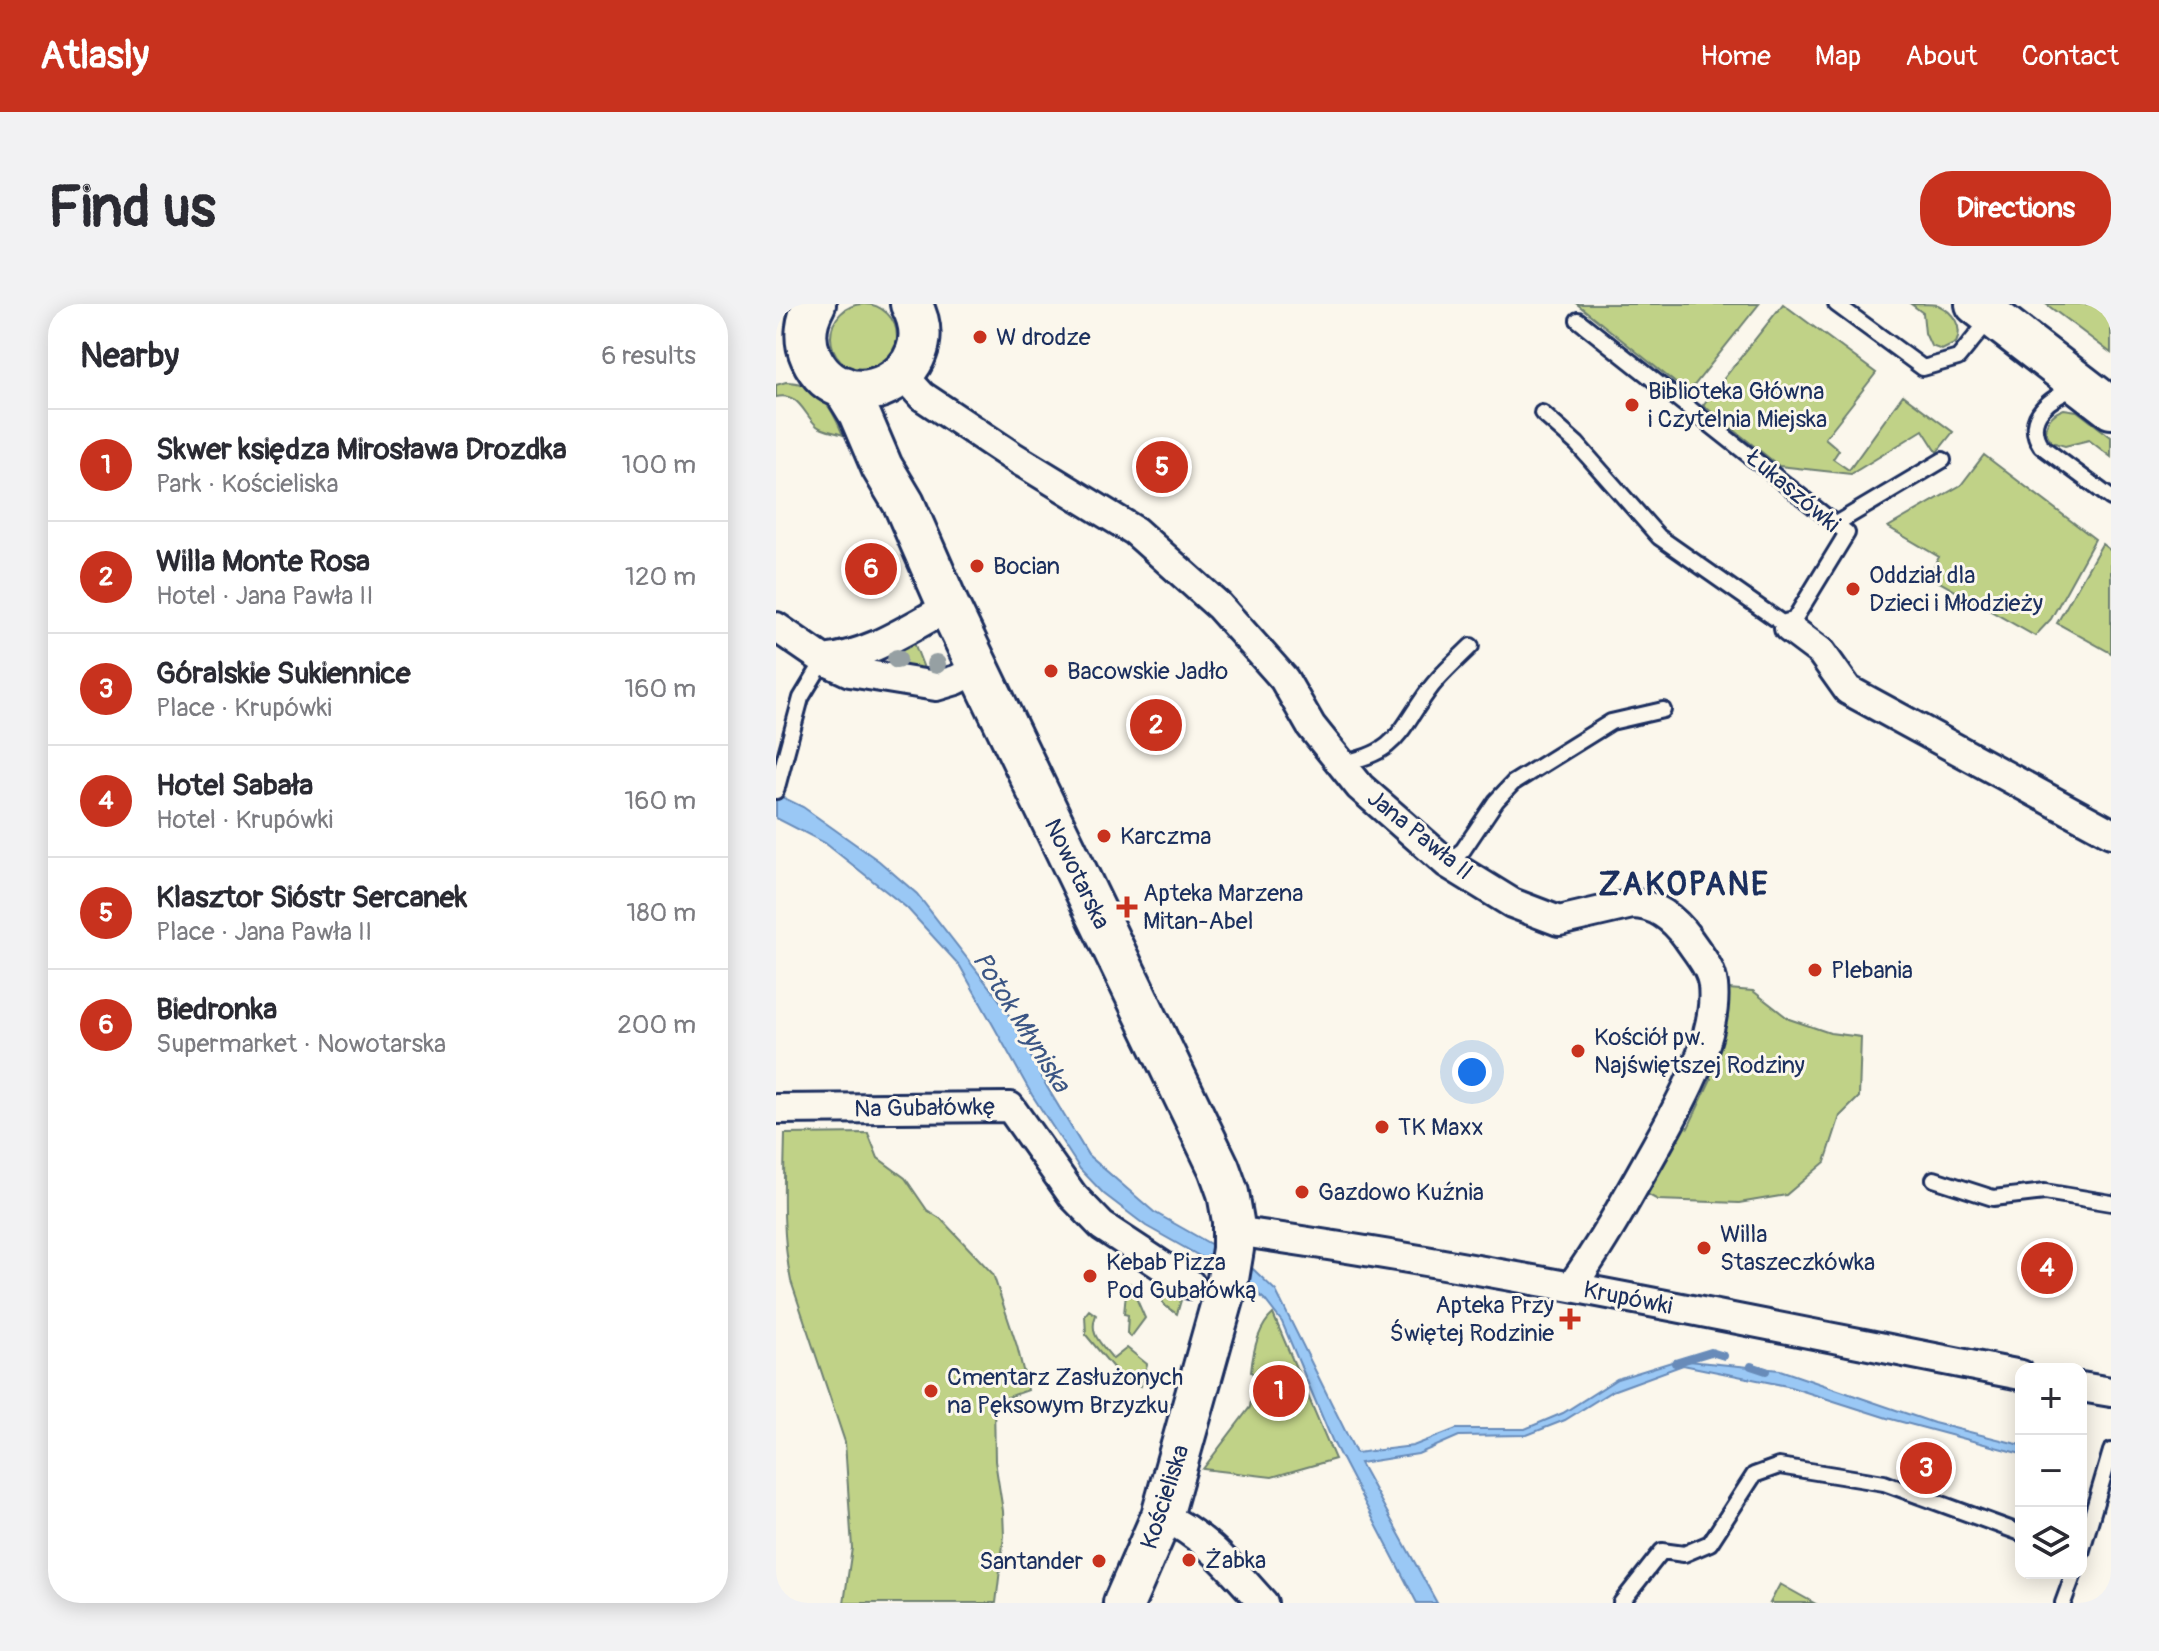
<!DOCTYPE html>
<meta charset="utf-8">
<style>
body{margin:0;font-family:Pangolin,sans-serif;background:#f2f2f3;color:#2b2b33}
.controls{position:absolute;right:24px;bottom:24px;display:grid;overflow:hidden;border-radius:16px;box-shadow:0 4px 20px #0003}
.controls button{width:72px;height:72px;display:grid;place-items:center;padding:0;border:0;border-bottom:2px solid #e1e1e2;background:#fff;color:#2b2b33;font:40px sans-serif}
.you{position:absolute;left:696px;top:768px;width:28px;height:28px;margin:-20px;border:6px solid #fff;border-radius:50%;background:#1a73e8;box-shadow:0 0 0 12px #1a73e833}
.badge{display:grid;place-items:center;width:52px;height:52px;border-radius:50%;background:#c8321e;color:#fff;font-size:26px;font-weight:700}
.pin{position:absolute;translate:-50% -50%;border:4px solid #fff;box-shadow:0 2px 8px #0006}
.list{margin:0;padding:0;list-style:none}
h2{display:flex;justify-content:space-between;align-items:center;height:104px;margin:0;padding:0 32px;font-size:34px}
h2 small{font-size:26px;font-weight:400;color:#7c7c81}
.list li{display:grid;grid-template-columns:52px 1fr auto;gap:24px;align-items:center;box-sizing:border-box;height:112px;padding:0 32px;border-top:2px solid #e1e1e2}
.list b{display:block;font-size:30px;white-space:nowrap}
.list p{margin:0;font-size:26px;white-space:nowrap;color:#7c7c81}
.list em{font-size:26px;font-style:normal;color:#7c7c81}
.icon{flex:none;width:44px;height:44px;fill:none;stroke:currentColor;stroke-width:2;stroke-linecap:round;stroke-linejoin:round}
.map{position:relative;flex:none;width:1335px;height:1299px;overflow:hidden;border-radius:32px}
header{display:flex;align-items:center;gap:48px;box-sizing:border-box;height:112px;padding:0 40px;background:#c8321e;color:#fff}
header strong{font-size:38px}
nav{display:flex;gap:44px;margin-inline-start:auto;font-size:28px}
.intro{display:flex;align-items:center;justify-content:space-between;box-sizing:border-box;height:192px;padding:0 48px}
h1{margin:0;font-size:56px}
.button{padding:20px 36px;border-radius:32px;background:#c8321e;color:#fff;font-size:28px;font-weight:700}
main{display:flex;gap:48px;padding:0 48px}
aside{flex:1;background:#fff;border-radius:32px;box-shadow:0 4px 20px #0003}
.map>svg:first-child{display:block}
</style>
<header>
<strong>Atlasly</strong>
<nav><a>Home</a><a>Map</a><a>About</a><a>Contact</a></nav>
</header>
<div class="intro"><h1>Find us</h1><a class="button">Directions</a></div>
<main>
<aside>
<h2>Nearby<small>6 results</small></h2>
<ul class="list">
<li><span class="badge">1</span><div><b>Skwer księdza Mirosława Drozdka</b><p>Park · Kościeliska</p></div><em>100 m</em></li>
<li><span class="badge">2</span><div><b>Willa Monte Rosa</b><p>Hotel · Jana Pawła II</p></div><em>120 m</em></li>
<li><span class="badge">3</span><div><b>Góralskie Sukiennice</b><p>Place · Krupówki</p></div><em>160 m</em></li>
<li><span class="badge">4</span><div><b>Hotel Sabała</b><p>Hotel · Krupówki</p></div><em>160 m</em></li>
<li><span class="badge">5</span><div><b>Klasztor Sióstr Sercanek</b><p>Place · Jana Pawła II</p></div><em>180 m</em></li>
<li><span class="badge">6</span><div><b>Biedronka</b><p>Supermarket · Nowotarska</p></div><em>200 m</em></li>
</ul>
</aside>
<div class="map">
<svg width="1335" height="1299" viewBox="0 0 1335 1299">
<rect width="100%" height="100%" fill="#fbf7ec"/>
<filter id="ink" filterUnits="userSpaceOnUse"><feTurbulence type="fractalNoise" baseFrequency=".0125" numOctaves="2"/><feDisplacementMap in="SourceGraphic" scale="16" xChannelSelector="R" yChannelSelector="G"/><feConvolveMatrix kernelMatrix="1 2 1 2 8 2 1 2 1" color-interpolation-filters="sRGB"/></filter>
<g filter="url(#ink)">
<path fill="#c0d287" stroke="#6e8072" stroke-width="2" d="M801,0H983L912,89Z
M1007,0L1100,69L1049,134L1063,146L1057,155L1073,166L1127,91L1177,128L1161,148L1147,126L1075,170L1003,162L927,101Z
M1135,0C1143,0 1154,0 1162,1C1177,8 1188,23 1180,39L1166,46L1155,42L1149,29L1147,9Z
M1270,0H1335V49Z
M55 33a33 33 0 1 1 66 0a33 33 0 1 1-66 0Z
M10,78C42,78 56,104 67,131C59,128 47,127 41,122C27,110 24,88 0,93V81Z
M1288,105L1301,107L1335,133V153L1313,136L1289,142L1275,138L1269,126C1272,115 1277,109 1288,105Z
M1208,151L1319,235L1275,315L1259,332L1153,272L1163,253L1112,223L1185,181Z
M1326,240L1335,247V349L1281,319Z
M137,336L149,367L114,361L112,351Z
M952,685L977,687L1013,715L1054,729L1085,733L1083,793L1064,812L1049,858L1010,891L963,899L882,896L865,887L902,819L912,824L935,775L924,772Z
M92,829L102,854L129,874L151,906L165,915L217,970L241,1042L252,1086L218,1098L219,1157L227,1207L228,1232L220,1299H68L76,1244L69,1138L15,977C5,928 8,879 9,830Z
M379,976L388,984L394,977L408,986L401,1010L388,1001Z
M354,980L369,1014L355,1033L351,1029L352,1011L348,1010L350,989Z
M313,1006L320,1011C312,1031 326,1040 337,1055L351,1044L371,1060L365,1082L343,1071L310,1031L309,1011Z
M497,1010L559,1155L496,1173L427,1165L474,1103L479,1071L475,1068C477,1047 482,1023 497,1010Z
M1004,1280L1038,1299H994Z"/>
<path fill="#9ac8f5" stroke="#678bb9" stroke-width="2" d="M0,490L27,503L103,557L141,590L228,702L271,783L312,851L378,908L475,963L500,987L580,1149L637,1142L680,1125H749L787,1109L841,1075L902,1056L1004,1066L1158,1119L1245,1141V1150L1111,1114L1011,1082L907,1061L836,1087L789,1116L751,1131L683,1132L642,1150L584,1159L661,1299H641L556,1136L506,1018L489,996L468,977L370,922L328,890L304,865L256,791L184,662L131,604L49,539L0,514Z"/>
<g fill="none" stroke-linecap="round" stroke-linejoin="round">
<path stroke="#678bb9" stroke-width="8" d="M899,1059L935,1048L948,1052
M975,1062L990,1067"/>
<defs>
<path id="lane" d="M1060,0L1147,64L1182,54L1213,16
M1302,83C1277,92 1245,112 1265,142L1335,194
M766,109L801,140L883,233L1013,324L1071,229L802,16
M1061,219L1167,156
M565,459C624,449 623,425 656,382C667,368 682,355 695,342
M0,487L25,394L48,356
M671,559L687,546L720,497L737,479L835,418L887,406
M1158,875L1217,894L1269,888L1335,899
M1305,1249L1335,1147
M845,1299L886,1247L908,1250L934,1239L978,1171L1003,1162L1108,1179L1245,1229
M1287,1299L1298,1269"/>
<path id="street" d="M126,70L146,92L236,152L359,227L443,302L508,375L535,422L584,483L671,559L736,599L783,617L856,600C879,600 898,615 911,633C921,648 935,663 937,681C943,737 898,810 872,857C848,900 824,943 795,983
M0,323L48,356L74,368L160,382L180,376L202,365
M1013,324L1045,348L1072,386L1335,529
M48,356C97,350 130,325 173,303
M0,805L234,803L297,892L326,922L414,980
M458,927C722,964 983,1020 1245,1071
M1305,1083L1335,1088
M386,1212C429,1231 456,1265 487,1299"/>
<path id="secondary" d="M39,0C30,16 27,35 35,53C67,124 174,71 135,0
M1200,0L1335,104
M67,83L83,109L106,163L128,200L173,303L443,864L452,889L457,917V945L451,981L386,1212L348,1299"/>
</defs>
<use href="#lane" stroke="#1b2f5e" stroke-width="20"/>
<use href="#street" stroke="#1b2f5e" stroke-width="34"/>
<use href="#secondary" stroke="#1b2f5e" stroke-width="46"/>
<use href="#lane" stroke="#fbf7ec" stroke-width="14"/>
<use href="#street" stroke="#fbf7ec" stroke-width="28"/>
<use href="#secondary" stroke="#fbf7ec" stroke-width="40"/>
</g>
<g fill="#96a0a3">
<circle cx="121" cy="355" r="10"/>
<circle cx="160" cy="360" r="10"/>
</g>
</g>
<g fill="#c8321e" stroke="#fbf7ec" stroke-width="3">
<circle cx="204" cy="33" r="8"/>
<circle cx="856" cy="101" r="8"/>
<circle cx="201" cy="262" r="8"/>
<circle cx="1077" cy="285" r="8"/>
<circle cx="275" cy="367" r="8"/>
<circle cx="328" cy="532" r="8"/>
<path d="M347 591h8v8h8v8h-8v8h-8v-8h-8v-8h8z"/>
<circle cx="1039" cy="666" r="8"/>
<circle cx="802" cy="747" r="8"/>
<circle cx="606" cy="823" r="8"/>
<circle cx="526" cy="888" r="8"/>
<circle cx="928" cy="944" r="8"/>
<circle cx="314" cy="972" r="8"/>
<path d="M790 1003h8v8h8v8h-8v8h-8v-8h-8v-8h8z"/>
<circle cx="155" cy="1087" r="8"/>
<circle cx="413" cy="1256" r="8"/>
<circle cx="323" cy="1257" r="8"/>
</g>
<g text-anchor="middle" dominant-baseline="central" stroke-width="6" stroke-linejoin="round" paint-order="stroke">
<g font-size="24" fill="#1b2f5e" stroke="#fbf7ec" text-anchor="start">
<text x="220" y="33">W drodze</text>
<text x="872" y="87">Biblioteka Główna<tspan x="872" dy="28">i Czytelnia Miejska</tspan></text>
<text x="217" y="262">Bocian</text>
<text x="1093" y="271">Oddział dla<tspan x="1093" dy="28">Dzieci i Młodzieży</tspan></text>
<text x="291" y="367">Bacowskie Jadło</text>
<text x="344" y="532">Karczma</text>
<text x="367" y="589">Apteka Marzena<tspan x="367" dy="28">Mitan-Abel</tspan></text>
<text x="1055" y="666">Plebania</text>
<text x="818" y="733">Kościół pw.<tspan x="818" dy="28">Najświętszej Rodziny</tspan></text>
<text x="622" y="823">TK Maxx</text>
<text x="542" y="888">Gazdowo Kuźnia</text>
<text x="944" y="930">Willa<tspan x="944" dy="28">Staszeczkówka</tspan></text>
<text x="330" y="958">Kebab Pizza<tspan x="330" dy="28">Pod Gubałówką</tspan></text>
<text x="778" y="1001" text-anchor="end">Apteka Przy<tspan x="778" dy="28">Świętej Rodzinie</tspan></text>
<text x="171" y="1073">Cmentarz Zasłużonych<tspan x="171" dy="28">na Pęksowym Brzyzku</tspan></text>
<text x="429" y="1256">Żabka</text>
<text x="307" y="1257" text-anchor="end">Santander</text>
</g>
<g font-size="24" fill="#1b2f5e" stroke="#fbf7ec">
<text transform="translate(1017 187) rotate(40)">Łukaszówki</text>
<text transform="translate(644 531) rotate(39)">Jana Pawła II</text>
<text transform="translate(301 570) rotate(64)">Nowotarska</text>
<text transform="translate(149 804) rotate(-1)">Na Gubałówkę</text>
<text transform="translate(852 994) rotate(11)">Krupówki</text>
<text transform="translate(389 1193) rotate(-72)">Kościeliska</text>
</g>
<g font-size="26" font-style="italic" fill="#3b5584" stroke="#fbf7ec">
<text transform="translate(245 718) rotate(58)">Potok Młyniska</text>
</g>
<g font-size="32" font-weight="bold" letter-spacing="2" fill="#1b2f5e" stroke="#fbf7ec">
<text x="908" y="581">ZAKOPANE</text>
</g>
</g>
</svg>
<div class="controls">
<button>+</button>
<button>−</button>
<button><svg class="icon" aria-label="layers" viewBox="0 0 24 24"><path d="M12 4l9 5-9 5-9-5zM3 14l9 5 9-5"/></svg></button>
</div>
<div class="you"></div>
<div class="pin badge" style="left:503px;top:1087px">1</div>
<div class="pin badge" style="left:380px;top:421px">2</div>
<div class="pin badge" style="left:1150px;top:1164px">3</div>
<div class="pin badge" style="left:1271px;top:964px">4</div>
<div class="pin badge" style="left:386px;top:163px">5</div>
<div class="pin badge" style="left:95px;top:265px">6</div>
</div>
</main>
